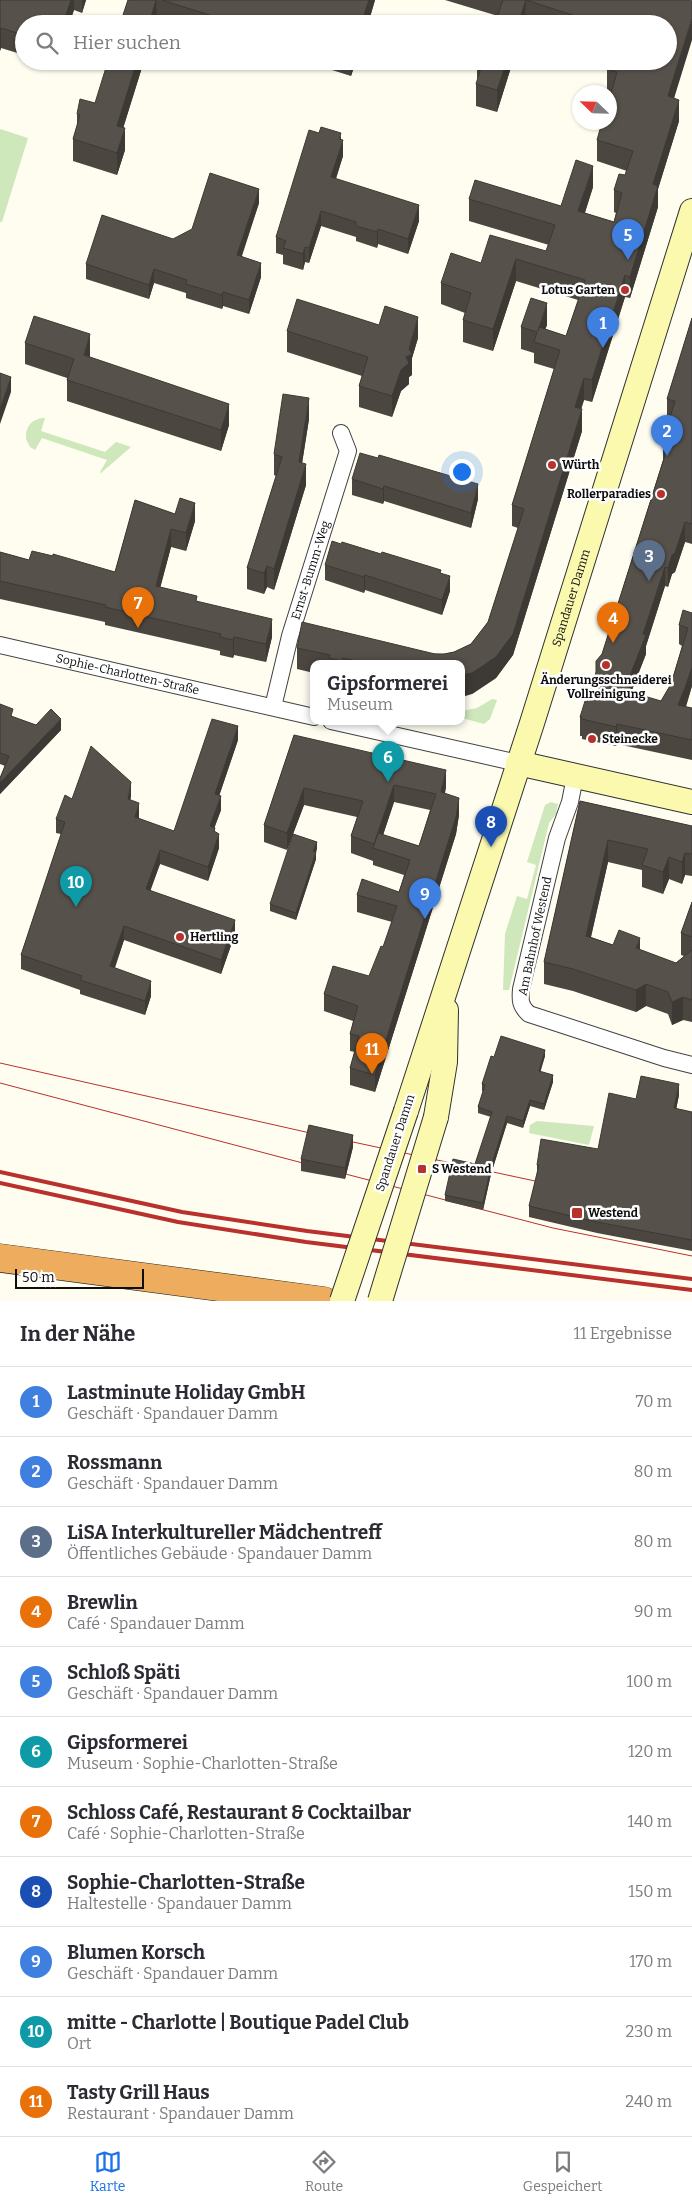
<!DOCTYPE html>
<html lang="de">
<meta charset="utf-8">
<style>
body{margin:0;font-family:Bitter,serif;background:#f2f2f3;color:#2b2b33}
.compass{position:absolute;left:572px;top:85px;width:45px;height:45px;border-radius:50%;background:#fff;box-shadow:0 1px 4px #0004;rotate:293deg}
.scale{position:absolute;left:15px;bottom:12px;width:129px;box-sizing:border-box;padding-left:5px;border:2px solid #0e0e0e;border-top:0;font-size:14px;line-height:18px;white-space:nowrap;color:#0e0e0e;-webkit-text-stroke:4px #fff;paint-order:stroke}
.you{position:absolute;left:461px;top:471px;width:18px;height:18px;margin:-12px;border:4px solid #fff;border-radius:50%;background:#1a73e8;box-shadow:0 0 0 8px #1a73e833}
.badge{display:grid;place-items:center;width:32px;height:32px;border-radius:50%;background:#1a73e8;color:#fff;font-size:16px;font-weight:700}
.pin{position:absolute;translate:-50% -41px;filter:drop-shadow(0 1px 2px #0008)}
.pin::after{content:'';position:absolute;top:26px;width:18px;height:15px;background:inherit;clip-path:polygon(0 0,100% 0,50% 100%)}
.popup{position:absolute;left:310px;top:660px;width:155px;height:65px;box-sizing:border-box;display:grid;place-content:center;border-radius:10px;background:#fff;filter:drop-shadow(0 1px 4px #0005);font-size:16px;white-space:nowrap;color:#7c7c81}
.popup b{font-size:19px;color:#2b2b33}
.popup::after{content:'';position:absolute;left:50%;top:100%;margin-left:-10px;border:10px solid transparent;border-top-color:#fff}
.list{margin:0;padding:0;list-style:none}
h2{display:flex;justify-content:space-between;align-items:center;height:65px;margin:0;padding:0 20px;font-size:21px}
h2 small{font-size:16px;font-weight:400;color:#7c7c81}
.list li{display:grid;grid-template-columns:32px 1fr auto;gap:15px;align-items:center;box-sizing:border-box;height:70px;padding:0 20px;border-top:1px solid #e1e1e2}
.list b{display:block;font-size:19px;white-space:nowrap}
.list p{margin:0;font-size:16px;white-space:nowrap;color:#7c7c81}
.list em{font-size:16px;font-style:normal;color:#7c7c81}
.icon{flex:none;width:28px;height:28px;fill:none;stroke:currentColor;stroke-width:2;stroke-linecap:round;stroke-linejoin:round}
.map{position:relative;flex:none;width:692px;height:1301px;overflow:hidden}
.search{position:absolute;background:#fff;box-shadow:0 1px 4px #0004;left:15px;right:15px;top:15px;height:55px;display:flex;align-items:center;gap:12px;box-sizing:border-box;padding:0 18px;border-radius:28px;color:#7c7c81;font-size:19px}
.sheet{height:835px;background:#fff}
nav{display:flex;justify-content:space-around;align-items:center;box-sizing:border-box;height:70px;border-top:1px solid #e1e1e2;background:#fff;font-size:14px;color:#7c7c81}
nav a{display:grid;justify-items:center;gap:2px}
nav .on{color:#1a73e8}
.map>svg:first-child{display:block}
</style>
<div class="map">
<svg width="692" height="1301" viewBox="0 0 692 1301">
<rect width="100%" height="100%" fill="#fefdf0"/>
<path fill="#cee8bb" d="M0,129L28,138L2,222H0Z
M45,418L41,431L105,452L116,442L131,447L101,473L100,472L107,460L42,438L35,450L30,447L26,439C25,427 32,418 45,418Z
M492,699L497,700L490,719L484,724L462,718V711L477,708Z
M551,802L558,804L556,814L549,823L509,990H503L505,934L517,896L527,899L536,865L527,862L545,805Z
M537,1121L594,1126L589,1145L529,1133L530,1125Z"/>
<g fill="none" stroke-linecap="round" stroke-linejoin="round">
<defs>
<g id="street">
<path id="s1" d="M0,645L314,717"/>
<path id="s2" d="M273,707L290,636L348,451L341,433"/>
<path d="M331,721L518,763"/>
<path d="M575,777L570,802L557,838L521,989C520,1000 520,1006 529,1014L664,1058L692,1065"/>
</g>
<g id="secondary">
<path d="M518,763L692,802"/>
<path id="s3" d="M406,1111L532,723L692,211"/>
<path d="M436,1117L445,1062L446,1010"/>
</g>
<path id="highway" d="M0,1258L324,1301"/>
</defs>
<use href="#street" stroke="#414141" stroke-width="18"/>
<use href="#secondary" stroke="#303030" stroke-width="26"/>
<use href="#highway" stroke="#1f1f1f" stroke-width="29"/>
<use href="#street" stroke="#fff" stroke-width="16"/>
<use href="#secondary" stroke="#fbf9ae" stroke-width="24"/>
<use href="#highway" stroke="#eeac5f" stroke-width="28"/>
<path stroke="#b9312c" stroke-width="1" d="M0,1063L319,1135
M0,1083L314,1166
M339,1139L549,1184
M334,1171L553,1228L692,1256"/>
<path stroke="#b9312c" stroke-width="4" d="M0,1172L182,1212L307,1231L692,1279
M0,1183L178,1222L306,1242L692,1290"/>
<defs>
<path id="secondary-bridge" d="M342,1301L406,1111
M380,1301L436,1117"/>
</defs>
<use href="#secondary-bridge" stroke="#303030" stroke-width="26" stroke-linecap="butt"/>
<use href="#secondary-bridge" stroke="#fbf9ae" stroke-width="24"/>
</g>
<path fill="#4b4640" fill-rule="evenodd" d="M0,0H86L82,13L74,10L69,24H24V55L1,48L0,51Z
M128,0H375L368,24H169L157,20L155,24H120Z
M445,0H690L674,98L679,121L658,189V207L630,298L625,297L592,402L584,400L581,409L582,431L513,655L496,678L472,694L462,663H314V673L297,669V648L444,654L454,652L471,644L488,622L518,528L512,526V505L554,369L534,363V353L521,349V327L547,325L545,329L566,336L578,300L516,281L493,351L463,342V320L465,313L441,304V283L481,263L546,251L549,245L469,221V199L561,206L593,187L585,213L614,222L616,213L614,212V190L625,175L627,171L597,161V140L611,92L607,90V69L668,61V24H531L526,22L525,24H495L498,16Z
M42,61H57L56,66Z
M144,61L123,128L125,150L117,175L73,161V139L77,126V114L95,103Z
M289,61H356L351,76L316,65L314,69Z
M477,61H513L497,112L476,106V84L478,78H477Z
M341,140L343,156L336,179L419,221L408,254L378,244L377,248L356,241V237L321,226L309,263L305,262L303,270L283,264V255L276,253V237Z
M259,203L242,256L261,277L249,314L223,306L222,309L186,298V293L154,283L149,299L86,279V264L173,239Z
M692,318V544L685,542L675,572L672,574L668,587L665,586L646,646V654L632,690V693L661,701L671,684L682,646L679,644V625L692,613V686L686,707L692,708V760L617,744L616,746L582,739V736H580V717L587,702L663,460V441L670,419L667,418V399Z
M287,331L418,338L412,358V375L409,377V384L401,391L392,417L359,407V386L362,376L287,352Z
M25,343L90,355V357L229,425L221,451L67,401V378L25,364Z
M309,419L302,463L306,485L274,590L267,587L264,594L247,589V568L276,476L274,475V454Z
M352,479L478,499L471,528L384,501L383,504L352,495Z
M135,500L195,521L186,551L171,547L160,587L197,601L272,637L266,662L234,655L233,658L220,655V651L105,625V622L0,599V552L29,560L115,572Z
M325,565L441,573L450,591L442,615L365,590L364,593L325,580Z
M0,704L13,717L36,725L61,730L0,794V778L5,766L0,764Z
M294,735L446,787L445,793L459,815L456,834L375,1092L350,1085V1068L355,1052L350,1051V1034L353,1021L324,1011V994L369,976L383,947L392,922L357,912V895L399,892L404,875L373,865V861L351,853V836L357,817L304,805L287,850L264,842V825ZM394,802L430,810L419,846L383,835Z
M238,740L219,796L221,810L214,828L219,848L208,881L160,864L150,890L235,934L221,974L124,940L115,968L151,996L145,1015L80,994V990L21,969V955L61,834L56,833V819L72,799L131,796L130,800L139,817V819L174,831Z
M580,801L692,826V876L685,875L682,884L669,879L663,894L642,887V870L608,862L591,937L613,945L640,950L676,963L684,956L681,955V933L692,902V1022L683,1020L672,1025L668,1014L646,1006L636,1012L573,991L544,984V962Z
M317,849L316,852V859L296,920L270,911V904Z
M545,1056L540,1071L553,1082L544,1110L530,1106L523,1128L507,1123L491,1174L483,1210L445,1201V1195L475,1164L491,1117L478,1113V1107L483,1091H482V1084L494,1057Z
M679,1095L676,1109L692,1112V1251L597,1233L529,1217V1206L537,1175V1165L598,1149L636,1099Z
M353,1147L345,1179L301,1171V1159Z"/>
<path fill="#3d3934" d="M71,0H74V10L69,24H63Z
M82,0H86L82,13Z
M156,0L157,20L155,24H149Z
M369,0H375L368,24H361Z
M526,0L525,24H518Z
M692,18V40L668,118V96Z
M1,28V48L0,51V31Z
M137,61H144L117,148V126Z
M351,61H356L351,76Z
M507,61H513L497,112V90Z
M679,100V121L658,189V207L630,298V277L653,184Z
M125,128V150L117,175V153Z
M341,133V147L343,140V156L331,193V177Z
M593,166V187L578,233V211Z
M259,189V203L237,269V255Z
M419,205V221L408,254V239Z
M321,211V226L309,263V248Z
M378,229V244L377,248V232Z
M305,247V262L303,270V254Z
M516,259V281L493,351V329Z
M261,263V277L249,314V300Z
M154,269V283L149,299V285Z
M625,275V297L592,402V380Z
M223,292V306L222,309V295Z
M547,303V325L540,344L538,331Z
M418,317V338L412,358V375L409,377V384L401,391L392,417V396L401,370L409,349Z
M90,334V355L84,376V355Z
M11,377V392L0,424V409Z
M584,378V400L575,428V407Z
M309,398V419L299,483V462Z
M229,404V425L221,451V430Z
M582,409V431L513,655L496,678L472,694L462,697V675L513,634Z
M306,464V485L274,590V569Z
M478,484V499L471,528V513Z
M384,486V501L383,504V489Z
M195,503V521L186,551V533Z
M685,522V542L675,572L672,574L668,587V568L672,555Z
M171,529V547L156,604V586Z
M267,566V587L264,594V573Z
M665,567V586L646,646V654L632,690V700L627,691L631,673Z
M365,575V590L364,593V577Z
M450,576V591L442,615V600Z
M272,619V637L266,662V644Z
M234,637V655L233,658V640Z
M692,667V686L685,708L678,705Z
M61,719V730L0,794V783Z
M617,724V744L616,746V727Z
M238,726V740L215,808V794Z
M446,770V787L441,809V792Z
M131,782V796L128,813V799Z
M394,785V802L378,850L374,844Z
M304,788V805L287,850V833Z
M221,796V810L210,840V826Z
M459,798V815L456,834L375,1092V1075Z
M139,803V817L135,832V817Z
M219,834V848L208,881V867Z
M608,840V862L586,958V936Z
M317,842V849L313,859V851Z
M160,850V864L146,903V889Z
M316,852V859L296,920V913Z
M685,853V875L682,884V862Z
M669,857V879L663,894V872Z
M235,920V934L221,974V960Z
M124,926V940L110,980V966Z
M640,938V960L636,948Z
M151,981V996L145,1015V1001Z
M646,984V1006L636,1012V990Z
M683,997V1020L672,1025V1002Z
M545,1050V1056L539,1077V1071Z
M553,1075V1082L544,1110V1104Z
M679,1084V1095L674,1120V1108Z
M530,1100V1106L523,1128V1121Z
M507,1116V1123L491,1174L483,1210V1203L491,1167Z
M353,1135V1147L345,1179V1168Z"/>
<path fill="#57514b" stroke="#3d3934" d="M0,0H71L63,24H24V35L1,28L0,31Z
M128,0H156L149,24H120Z
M162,0H369L361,24H238Z
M503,0H690L692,1V18L668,96L679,100L653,184L658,186L630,277L625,275L592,380L584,378L575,407L582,409L513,634L496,657L472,673L462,675V663H365L343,658L342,661L329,658L330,655L297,648L302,622L435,654H444L454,652L471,644L488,622L524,509L512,505L560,350L534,342L537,332L521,327L531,298L547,303L538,331L539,327L566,336L585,280L516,259L493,329L463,320L471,293L441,283L451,253L481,263L490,235L546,251L555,225L469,199L475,180L561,206L576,160L593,166L578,211L614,222L622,193L614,190L619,174L625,175L633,151L597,140L602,122H610V97L617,72L607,69L610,61H668V24H600L526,0L518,24H495Z
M108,61H137L117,126L125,128L117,153L73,139L80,115L77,114L80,99L95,103Z
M483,61H507L497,90L476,84Z
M321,127L341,133L339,139L343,140L331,177L419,205L408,239L378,229L377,232L356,226V222L321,211L309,248L305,247L303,254L283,248L286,241L276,237L309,130L319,133Z
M210,173L259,189L237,255L261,263L249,300L223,292L222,295L186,284L187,280L154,269L149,285L86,264L102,215L173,239L192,229Z
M297,299L379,325L385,306L418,317L409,349L412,354L406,357L409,363L401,370L392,396L359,386L368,357L287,331Z
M34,316L90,334L84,355L229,404L221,430L67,380L74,359L25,343Z
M692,318V524L685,522L675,553L672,555L668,568L665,567L643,634L646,635L631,673L632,681L627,691L661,701L671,684L688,628L679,625L683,610L692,613V667L685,688L678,705L692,708V740L617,724L616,727L582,719V717H580L585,701L587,702L596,672V661L602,654L669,443L663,441L675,401L667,399Z
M0,373L11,377L0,409Z
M283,394L309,398L299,462L306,464L274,569L267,566L264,573L247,568L282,457L274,454Z
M360,453L378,458L379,455L478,484L471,513L384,486L383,489L352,479Z
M180,498L195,503L186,533L171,529L156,586L197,596L196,601L272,619L266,644L234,637L233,640L220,637L221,634L105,607L106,605L0,581V552L29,560L32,551L53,556V554L115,572L135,500L175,514Z
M332,541L341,544L342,542L381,554L382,552L441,570L440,573L450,576L442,600L365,575L364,577L325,565Z
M0,704L13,709L11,716L36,725L51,709L61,719L0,783V778L9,756L0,753Z
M212,719L238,726L215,794L221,796L210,826L215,828L214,831L219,834L208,867L160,850L146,889L235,920L221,960L124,926L110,966L151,981L145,1001L80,980L82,976L21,955L65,822L56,819L65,795L72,799L91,746L131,782L128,799L139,803L135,817L174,831Z
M294,735L446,770L441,792L459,798L456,817L375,1075L350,1068L359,1036L350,1034L358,1006L324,994L333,966L369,976L381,946L383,947L397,906L357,895L362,879L399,892L410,860L373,848L378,833L419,846L436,794L394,785L374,844L351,836L363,801L304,788L287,833L264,825Z
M580,801L692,826V854L685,853L682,862L669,857L663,872L642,865L648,849L608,840L586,936L613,945L619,930L640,938L636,948L676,963L692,950V1000L683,997L672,1002L668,992L646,984L636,990L573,969L544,962Z
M293,834L317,842L313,851L316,852L296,913L270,904Z
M692,902V937L681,933Z
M501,1036L545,1050L539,1071L553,1075L544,1104L530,1100L523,1121L507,1116L491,1167L483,1203L445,1195L453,1159L475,1164L492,1112L478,1107L485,1085L482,1084L491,1056L494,1057Z
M641,1076L679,1084L674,1108L692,1112V1240L597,1222L529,1206L539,1165H537L541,1139L598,1149L609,1093L636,1099Z
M309,1125L353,1135L345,1168L301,1159Z"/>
<g fill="#b9312c" stroke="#fff" stroke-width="2">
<circle cx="625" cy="290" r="5"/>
<circle cx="552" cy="465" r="5"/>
<circle cx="661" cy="494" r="5"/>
<circle cx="606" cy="665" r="5"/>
<circle cx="592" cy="739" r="5"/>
<circle cx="180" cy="937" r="5"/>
<rect x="417" y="1164" width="10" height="10" rx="2.5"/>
<rect x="571" y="1207" width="12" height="12" rx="2.5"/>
</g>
<g text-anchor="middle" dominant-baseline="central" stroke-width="5" stroke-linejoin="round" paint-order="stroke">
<g font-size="12" font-weight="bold" fill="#0e0e0e" stroke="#fff" text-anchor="start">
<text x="615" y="290" text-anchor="end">Lotus Garten</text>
<text x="562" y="465">Würth</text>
<text x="651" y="494" text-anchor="end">Rollerparadies</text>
<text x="606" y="680" text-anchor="middle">Änderungsschneiderei<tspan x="606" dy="14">Vollreinigung</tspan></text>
<text x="602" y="739">Steinecke</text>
<text x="190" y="937">Hertling</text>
<text x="432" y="1169">S Westend</text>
<text x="588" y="1213">Westend</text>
</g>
<g font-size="12" fill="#0e0e0e" stroke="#fff">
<text stroke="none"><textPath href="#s2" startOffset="142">Ernst-Bumm-Weg</textPath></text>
<text stroke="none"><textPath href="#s3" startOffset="539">Spandauer Damm</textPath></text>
<text stroke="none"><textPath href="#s1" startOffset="131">Sophie-Charlotten-Straße</textPath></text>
<text transform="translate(535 936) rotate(-78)">Am Bahnhof Westend</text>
<text transform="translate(395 1143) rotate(-72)">Spandauer Damm</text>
</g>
</g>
</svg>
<svg class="compass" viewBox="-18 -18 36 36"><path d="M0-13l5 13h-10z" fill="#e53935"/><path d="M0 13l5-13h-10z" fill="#7c7c81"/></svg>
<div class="scale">50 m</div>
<div class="you"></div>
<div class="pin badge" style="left:603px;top:348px;background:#3f7fe0">1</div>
<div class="pin badge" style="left:667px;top:456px;background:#3f7fe0">2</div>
<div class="pin badge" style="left:649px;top:581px;background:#5c6f8a">3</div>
<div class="pin badge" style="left:613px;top:643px;background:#e8710a">4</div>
<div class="pin badge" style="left:628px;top:260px;background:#3f7fe0">5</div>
<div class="pin badge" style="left:388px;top:782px;background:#0f9aa8">6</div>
<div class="popup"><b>Gipsformerei</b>Museum</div>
<div class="pin badge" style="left:138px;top:628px;background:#e8710a">7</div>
<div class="pin badge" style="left:491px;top:847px;background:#1a4fb4">8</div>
<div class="pin badge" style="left:425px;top:919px;background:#3f7fe0">9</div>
<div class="pin badge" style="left:76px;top:907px;background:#0f9aa8">10</div>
<div class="pin badge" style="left:372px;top:1074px;background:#e8710a">11</div>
<div class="search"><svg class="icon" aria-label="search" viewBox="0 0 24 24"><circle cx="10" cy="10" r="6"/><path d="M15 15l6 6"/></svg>Hier suchen</div>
</div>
<section class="sheet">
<h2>In der Nähe<small>11 Ergebnisse</small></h2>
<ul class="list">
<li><span class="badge" style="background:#3f7fe0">1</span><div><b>Lastminute Holiday GmbH</b><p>Geschäft · Spandauer Damm</p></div><em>70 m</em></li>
<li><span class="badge" style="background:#3f7fe0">2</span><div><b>Rossmann</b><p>Geschäft · Spandauer Damm</p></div><em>80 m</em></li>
<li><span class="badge" style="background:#5c6f8a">3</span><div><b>LiSA Interkultureller Mädchentreff</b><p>Öffentliches Gebäude · Spandauer Damm</p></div><em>80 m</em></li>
<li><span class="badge" style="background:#e8710a">4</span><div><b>Brewlin</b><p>Café · Spandauer Damm</p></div><em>90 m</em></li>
<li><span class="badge" style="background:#3f7fe0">5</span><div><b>Schloß Späti</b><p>Geschäft · Spandauer Damm</p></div><em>100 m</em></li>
<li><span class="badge" style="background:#0f9aa8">6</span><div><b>Gipsformerei</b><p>Museum · Sophie-Charlotten-Straße</p></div><em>120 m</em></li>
<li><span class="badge" style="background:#e8710a">7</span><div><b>Schloss Café, Restaurant &amp; Cocktailbar</b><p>Café · Sophie-Charlotten-Straße</p></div><em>140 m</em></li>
<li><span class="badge" style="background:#1a4fb4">8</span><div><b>Sophie-Charlotten-Straße</b><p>Haltestelle · Spandauer Damm</p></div><em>150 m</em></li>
<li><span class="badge" style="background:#3f7fe0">9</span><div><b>Blumen Korsch</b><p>Geschäft · Spandauer Damm</p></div><em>170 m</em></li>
<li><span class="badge" style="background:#0f9aa8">10</span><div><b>mitte - Charlotte | Boutique Padel Club</b><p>Ort</p></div><em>230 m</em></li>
<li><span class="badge" style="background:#e8710a">11</span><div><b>Tasty Grill Haus</b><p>Restaurant · Spandauer Damm</p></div><em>240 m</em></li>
</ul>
</section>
<nav>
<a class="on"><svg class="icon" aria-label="map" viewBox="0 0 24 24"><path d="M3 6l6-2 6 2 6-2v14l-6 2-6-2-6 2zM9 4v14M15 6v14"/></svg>Karte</a>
<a><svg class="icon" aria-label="directions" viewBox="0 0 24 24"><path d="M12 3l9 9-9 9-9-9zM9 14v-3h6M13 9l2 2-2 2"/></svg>Route</a>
<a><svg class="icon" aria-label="saved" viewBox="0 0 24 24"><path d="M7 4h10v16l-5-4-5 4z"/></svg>Gespeichert</a>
</nav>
